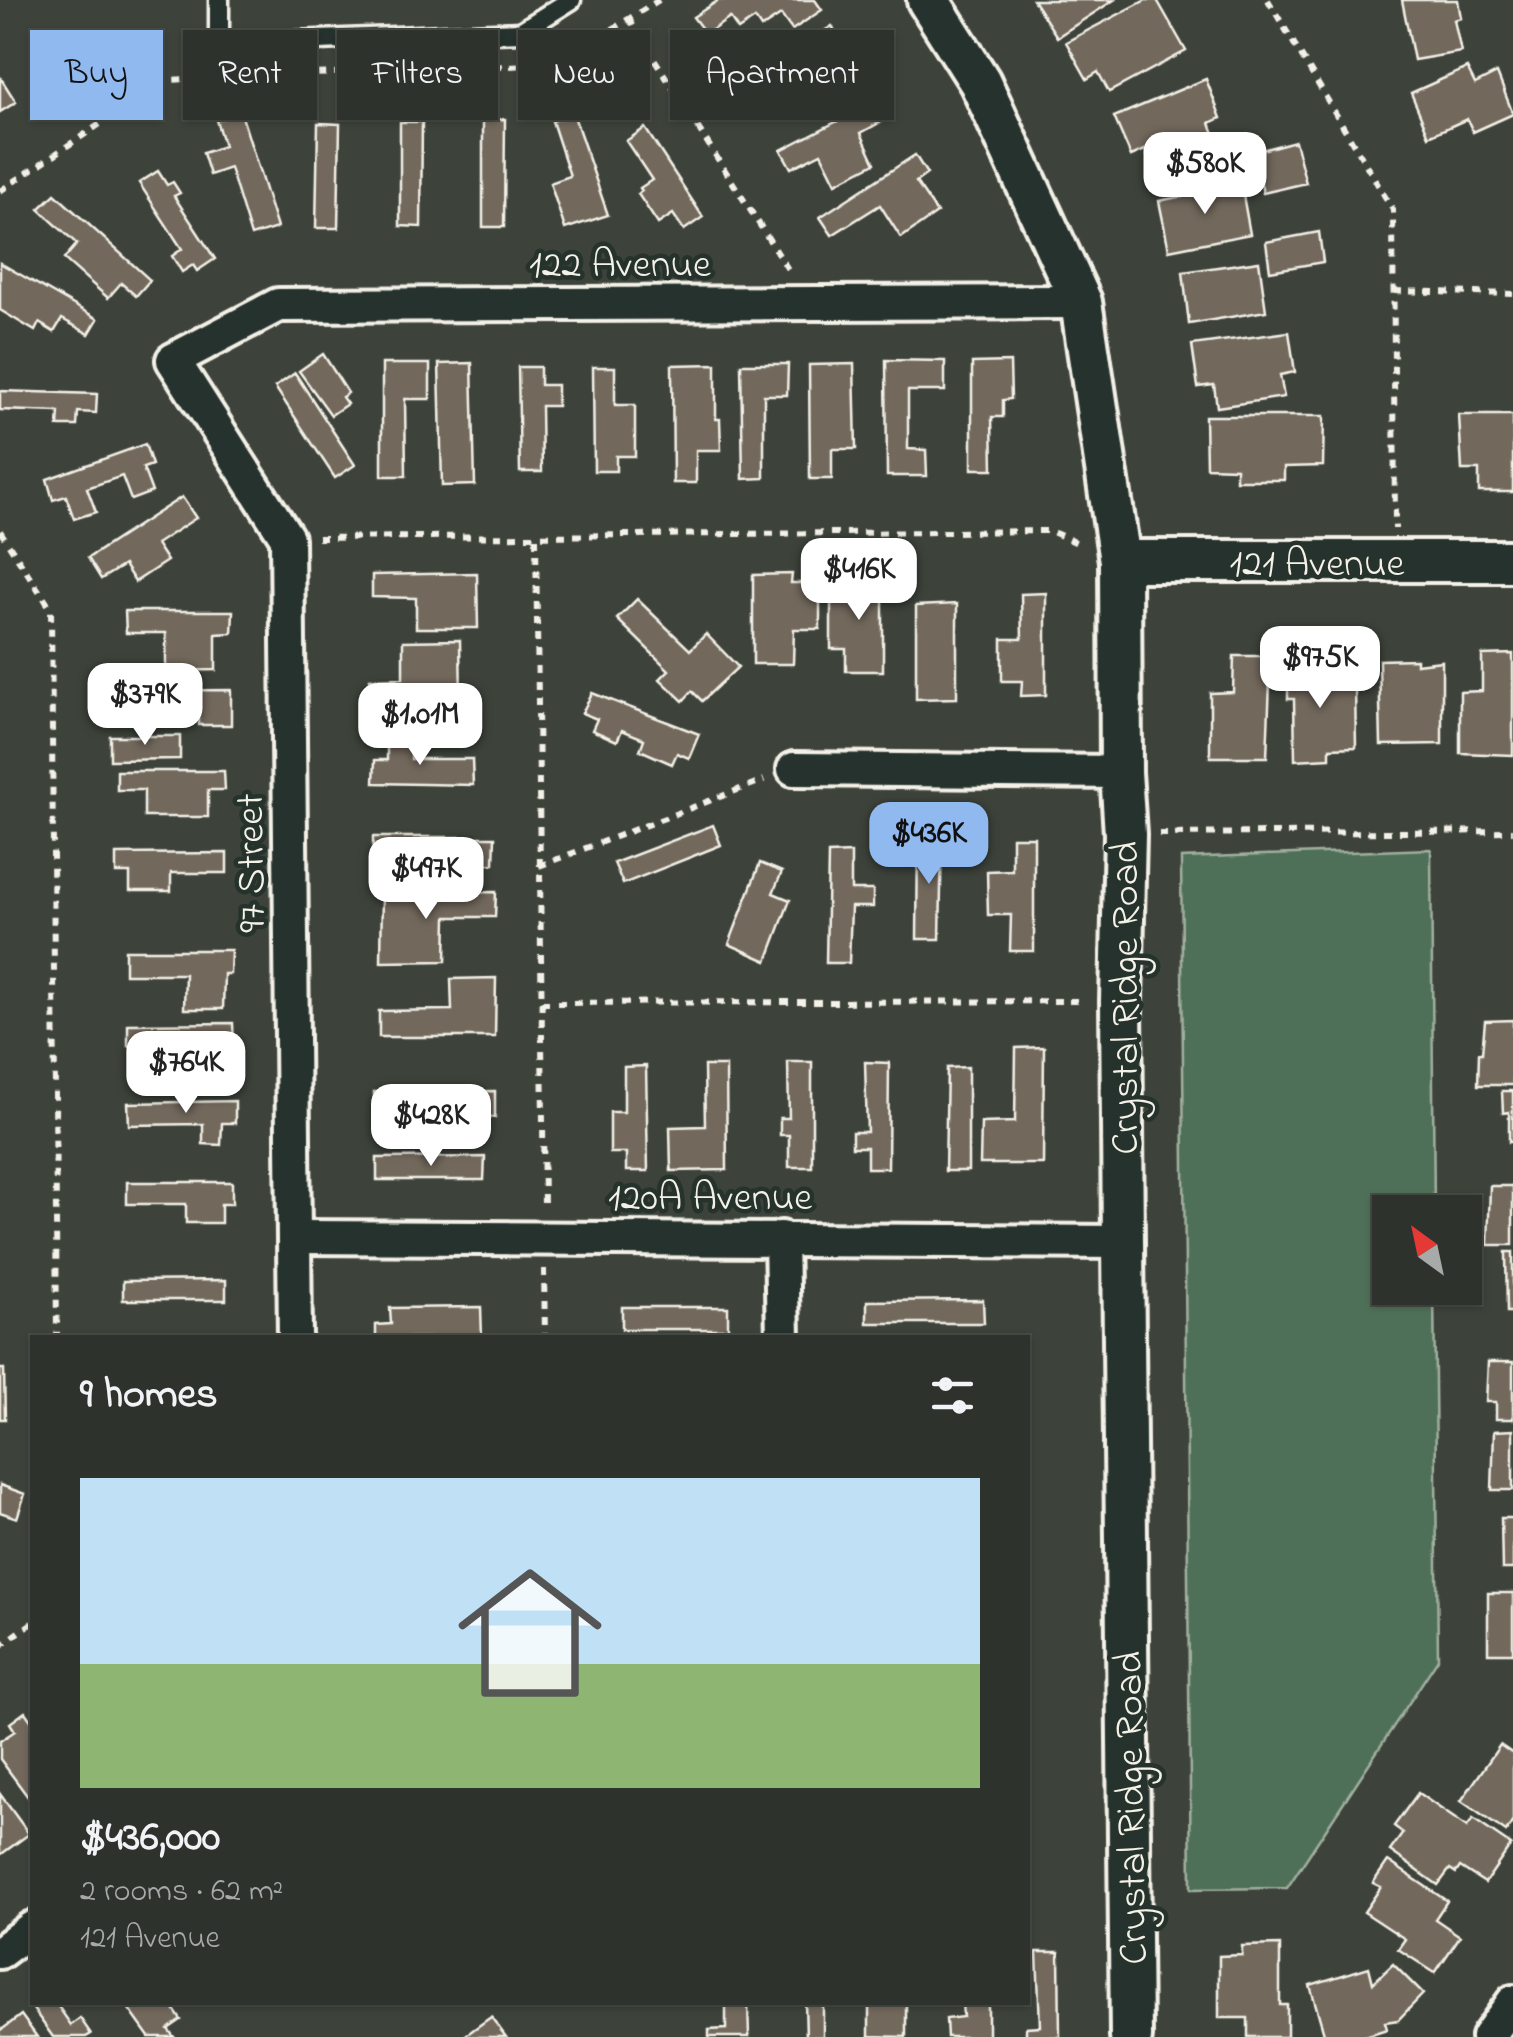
<!DOCTYPE html>
<html lang="en">
<head>
<meta charset="utf-8">
<style>
  :root { --surface:#2e322c; --page:#3a3e38; --text:#f1f3f6; --muted:#a7aaa9; --line:#494d48; --accent:#90b9f0 }
  body { margin:0; font-family:"Indie Flower",sans-serif; background:var(--page); color:var(--text); height:100vh; display:flex; flex-direction:column; font-size:38px; white-space:nowrap }
  * { box-sizing:border-box; margin:0 }
  p { font-size:32px; color:var(--muted) }
  .icon { flex:none; width:55px; height:55px; fill:none; stroke:currentColor; stroke-width:2; stroke-linecap:round; stroke-linejoin:round }
  .map { position:relative; flex:1; overflow:hidden }
  .details { position:absolute; left:30px; top:1335px; width:1000px; height:670px; display:flex; flex-direction:column; background:var(--surface); border-radius:0px; box-shadow:0 2px 8px #0004,0 0 0 2px var(--line) }
  .details>* { flex:none }
  .banner { position:absolute; left:30px; top:30px; width:1000px; height:90px; display:flex; gap:20px }
  .needle { width:65px; rotate:327deg }
  .fabs { position:absolute; left:1372px; top:1195px; display:grid; gap:20px }
  .fabs a { display:grid; place-items:center; width:110px; height:110px; border-radius:0px; background:var(--surface); box-shadow:0 2px 8px #0004,0 0 0 2px var(--line); font-size:50px }
  .price { position:absolute; translate:-50% -85px; padding:0 22px; border-radius:20px; background:#fff; color:#222; font-size:32px; line-height:65px; filter:drop-shadow(0 2px 5px #0008) }
  .price::after { content:''; position:absolute; left:50%; top:60px; width:30px; height:22px; margin-left:-15px; background:inherit; clip-path:polygon(0 0,100% 0,50% 100%) }
  .price.selected { background:var(--accent); color:#111 }
  ul { padding:0; list-style:none }
  li { display:grid; align-content:center; gap:20px; height:530px; padding:0 50px }
  li span { display:grid; place-items:center; height:310px; border-radius:0px; color:#555 }
  li>.icon { margin-inline-start:auto }
  span .icon { width:180px; height:180px; fill:#fffc; stroke-width:1 }
  li b { font-size:42px }
  h2 { display:flex; justify-content:space-between; align-items:center; height:120px; padding:0 50px; font-size:42px }
  .pill { padding:0 35px; border-radius:0px; background:var(--surface); box-shadow:0 2px 8px #0004,0 0 0 2px var(--line); font-size:35px; line-height:90px }
  .pill.selected { background:var(--accent); color:#111 }
  .map>svg:first-child { display:block }
  .green { fill:#4f7059; stroke:#a2b0a0; stroke-width:2.5 }
  .building { fill:#72675b; stroke:#f4f1e8; stroke-width:2.5 }
  .lines { fill:none; stroke-linecap:round; stroke-linejoin:round }
  .service-casing { stroke:#f4f1e8; stroke-width:25 }
  .minor-casing { stroke:#f4f1e8; stroke-width:40 }
  .tertiary-casing { stroke:#f4f1e8; stroke-width:48 }
  .path { stroke:#f4f1e8; stroke-width:6; stroke-dasharray:8 8; stroke-linecap:butt }
  .service { stroke:#26332d; stroke-width:18 }
  .minor { stroke:#26332d; stroke-width:32 }
  .tertiary { stroke:#26332d; stroke-width:40 }
  .labels { text-anchor:middle; stroke-width:9; stroke-linejoin:round; paint-order:stroke }
  .street-label { font-size:40px; fill:#f4f1e8; stroke:#26332d }
</style>
</head>
<body>
<div class="map">
<svg width="1513" height="2037" viewBox="0 0 1513 2037">
  <rect width="100%" height="100%" fill="#3d433b"/>
  <filter id="ink" filterUnits="userSpaceOnUse"><feTurbulence type="fractalNoise" baseFrequency=".01" numOctaves="2"/><feDisplacementMap in="SourceGraphic" scale="20" xChannelSelector="R" yChannelSelector="G"/><feConvolveMatrix kernelMatrix="1 2 1 2 8 2 1 2 1" color-interpolation-filters="sRGB"/></filter>
  <g filter="url(#ink)">
    <path class="green" d="M1431 849 1434 1212H1390V1288H1434L1438 1659 1287 1888 1191 1889 1181 858Z"/>
    <g class="building">
      <path d="M719 0H815L822 10 792 30 781 15 761 28 755 19 738 30 730 18 706 34 693 17Z"/>
      <path d="M1033 0H1114L1057 37Z"/>
      <path d="M1146 0H1157L1186 51 1109 92 1098 72 1087 79 1066 42Z"/>
      <path d="M1402 0H1458L1461 18 1454 20 1461 52 1414 60Z"/>
      <path d="M832 26 842 42 808 64 819 80 790 99 779 82 753 99 743 83Z"/>
      <path d="M1467 68 1475 84 1497 73 1513 114 1473 132 1467 119 1429 136 1411 93Z"/>
      <path d="M0 77 16 102 0 112Z"/>
      <path d="M1206 79 1221 118 1210 123 1218 144 1154 171 1145 150 1131 156 1114 117Z"/>
      <path d="M879 100 888 118 861 133 875 163 836 183 821 153 791 168 781 150Z"/>
      <path d="M241 113 277 228 251 236 230 168 210 175 203 153 224 146 216 120Z"/>
      <path d="M573 113 608 215 565 229 550 183 570 176 552 121Z"/>
      <path d="M505 119 504 227H483V120Z"/>
      <path d="M400 122H422L421 227 400 226Z"/>
      <path d="M318 123 340 124 338 228H316Z"/>
      <path d="M645 128 703 217 684 230 673 214 658 224 638 194 642 191 640 188 652 180 626 141Z"/>
      <path d="M1295 141 1306 183 1263 193 1254 152Z"/>
      <path d="M915 155 927 174 916 182 937 213 901 238 880 205 832 235 820 217Z"/>
      <path d="M158 171 167 185 173 182 180 193 174 196 215 259 197 271 193 265 182 272 172 256 182 249 139 183Z"/>
      <path d="M1241 184 1250 234 1169 250 1159 201Z"/>
      <path d="M55 194 150 280 136 296 121 283 108 298 64 259 77 244 39 209Z"/>
      <path d="M1319 232 1323 262 1270 271 1266 242Z"/>
      <path d="M1259 261 1266 311 1189 324 1183 272Z"/>
      <path d="M0 263 98 319 89 334 62 319 54 332 39 323 35 331 0 310Z"/>
      <path d="M1289 332 1295 372 1280 375 1284 397 1217 407 1214 385 1198 387 1192 345Z"/>
      <path d="M323 354 348 393 342 397 347 404 331 415 299 371Z"/>
      <path d="M886 360 945 361V391H908V449L926 450 927 476H887Z"/>
      <path d="M1010 362 1011 399 1003 400V417H992L993 469H972V363Z"/>
      <path d="M472 363 475 485 442 486 439 364Z"/>
      <path d="M382 364H430V399H405L406 476H382Z"/>
      <path d="M716 364V419H720L721 450H696V483H673L672 365Z"/>
      <path d="M741 364H788L787 395H764V478L743 479Z"/>
      <path d="M854 364 856 449H832V479H810L809 365Z"/>
      <path d="M518 367H540V385H557V406H541L542 472H520Z"/>
      <path d="M593 367H615V405H635V456H616V471H594Z"/>
      <path d="M295 373 355 465 335 478 275 387Z"/>
      <path d="M0 391 97 394 96 413 78 412 77 426H58L59 412 0 410Z"/>
      <path d="M1459 415H1513V492H1479V470H1462Z"/>
      <path d="M1205 416H1324L1323 466 1284 467V480H1236V468L1206 467Z"/>
      <path d="M145 444 152 465 143 468 152 492 131 500 122 476 87 488 96 512 74 519 66 496 53 500 47 479Z"/>
      <path d="M182 497 196 518 156 544 167 561 135 582 124 565 101 579 88 558Z"/>
      <path d="M477 573 478 628H416V598L372 597V575Z"/>
      <path d="M792 574 791 583H820V629H794L793 664H753V575Z"/>
      <path d="M883 577V671H846V649H831V588L845 587 844 578Z"/>
      <path d="M1046 593V695L1021 696 1022 681H1002V639H1022L1021 594Z"/>
      <path d="M637 599 690 650 706 634 738 667 702 701 692 691 683 701 660 679 669 670 617 619Z"/>
      <path d="M957 604V698L916 699V606Z"/>
      <path d="M125 611H233L232 633 216 634V670L166 671V633H126Z"/>
      <path d="M460 640 461 703 370 704V679L403 678V641Z"/>
      <path d="M1513 654V755L1460 753V692L1482 691V655Z"/>
      <path d="M1234 656H1271L1267 757H1210V693L1233 692Z"/>
      <path d="M1327 659V687L1355 686 1356 747 1330 748V758L1295 760 1294 699H1288V660Z"/>
      <path d="M1416 659V664L1442 661V744L1381 745 1379 660Z"/>
      <path d="M231 690V725H199V714L119 713 120 691Z"/>
      <path d="M592 693 699 734 689 758 677 753 672 764 640 750 644 739 622 730 617 741 592 730 597 719 582 713Z"/>
      <path d="M110 736H180V759L110 760Z"/>
      <path d="M387 738H412L411 759H472L473 785 374 783 375 760H387Z"/>
      <path d="M117 771H224L225 790H208V817H144V790H117Z"/>
      <path d="M713 825 721 845 623 884 614 863Z"/>
      <path d="M918 835H942L940 939H917Z"/>
      <path d="M373 837H495L494 864 373 865Z"/>
      <path d="M1012 837H1034V951H1010L1011 915H988L987 871 1012 870Z"/>
      <path d="M227 853V873H171V891H130V873H116V854Z"/>
      <path d="M851 853V890H873V907H851L849 963H826L828 854Z"/>
      <path d="M760 863 782 872 773 893 790 900 767 961 729 944Z"/>
      <path d="M496 892 495 917H447L446 961 381 962 382 893Z"/>
      <path d="M125 950H231L230 974H224L223 1009H184L185 974H125Z"/>
      <path d="M496 978 495 1037H379V1011L452 1010 451 979Z"/>
      <path d="M1513 1020V1085H1478L1479 1053H1482L1485 1021Z"/>
      <path d="M233 1023 234 1045 128 1046V1024Z"/>
      <path d="M1044 1047 1043 1164H980L981 1123 1015 1122 1016 1048Z"/>
      <path d="M788 1062H812V1167H789V1135H780V1118H789Z"/>
      <path d="M865 1062 889 1063 888 1168H867V1147H852V1132H867Z"/>
      <path d="M646 1066 648 1171H626V1153H610V1112H624V1067Z"/>
      <path d="M704 1066H726L727 1170 671 1171 670 1127 705 1126Z"/>
      <path d="M968 1067V1171H945L947 1068Z"/>
      <path d="M495 1091V1117H374V1092Z"/>
      <path d="M1502 1091H1513V1142H1509V1112L1503 1113Z"/>
      <path d="M235 1101V1123H222L221 1145 203 1144V1124L129 1125 128 1103Z"/>
      <path d="M485 1157 484 1180H377V1158Z"/>
      <path d="M127 1182H232V1204H221V1223H186V1204H127Z"/>
      <path d="M1490 1186H1513V1245H1488Z"/>
      <path d="M1506 1252H1513V1312H1507Z"/>
      <path d="M226 1280V1300H123V1281Z"/>
      <path d="M983 1300 984 1323H867V1301Z"/>
      <path d="M481 1307 482 1338H376V1325L391 1324 390 1308Z"/>
      <rect x="622" y="1307" width="106" height="22"/>
      <path d="M1488 1362H1513V1419H1496V1402H1486Z"/>
      <path d="M0 1369H4L5 1419H0Z"/>
      <path d="M1513 1430V1490H1492L1494 1431Z"/>
      <path d="M0 1485 25 1494 17 1518 0 1512Z"/>
      <path d="M1501 1518H1513V1569H1502Z"/>
      <rect x="1488" y="1593" width="25" height="60"/>
      <path d="M25 1712 32 1722 31 1801 0 1759V1741L15 1731 10 1723Z"/>
      <path d="M1500 1745 1513 1754V1821L1506 1832 1461 1801Z"/>
      <path d="M1418 1793 1467 1827 1473 1819 1511 1845 1485 1883 1460 1867 1456 1873 1450 1869 1438 1885 1390 1851 1403 1833 1394 1826Z"/>
      <path d="M0 1794 29 1834 0 1855Z"/>
      <path d="M1388 1861 1447 1901 1435 1919 1460 1936 1435 1973 1398 1949 1405 1939 1364 1912 1381 1887 1373 1883Z"/>
      <path d="M1280 1945V2005H1287V2037H1248V2018H1219V1956L1242 1955V1946Z"/>
      <path d="M1037 1952H1059L1060 2037H1026V2027L1040 2026Z"/>
      <path d="M1393 1964 1423 1994 1398 2020 1385 2022 1387 2029 1362 2037H1325L1310 1985 1369 1967 1373 1983Z"/>
      <path d="M42 2002H55L71 2025 80 2018 91 2034 86 2037H53L33 2009Z"/>
      <path d="M124 2002H169L181 2020 168 2029 174 2037H149Z"/>
      <path d="M726 2002H748L749 2037H709V2030L726 2029Z"/>
      <path d="M805 2002H823V2037H806Z"/>
      <path d="M884 2002H906V2037L869 2036V2005Z"/>
      <path d="M962 2002H988V2037H947L946 2019 963 2017Z"/>
      <path d="M21 2015 37 2037H0V2031Z"/>
      <path d="M491 2017 506 2037H463Z"/>
    </g>
    <g class="lines">
      <defs>
        <path id="service" d="M219 0V44L520 32 571 0"/>
        <g id="minor">
          <path d="M794 769 1121 772"/>
          <path d="M296 1237 1123 1242"/>
          <path d="M781 1238 783 1338"/>
          <path d="M295 1338 287 538 173 360 278 305 1081 302"/>
          <path d="M0 1952 32 1928"/>
          <path d="M1488 2037 1513 2002"/>
        </g>
        <g id="tertiary">
          <path d="M928 0 980 82 1081 302 1120 561 1121 772 1125 834 1121 1001 1123 1242 1131 2037"/>
          <path d="M1120 561H1513"/>
        </g>
      </defs>
      <use href="#service" class="service-casing"/>
      <use href="#minor" class="minor-casing"/>
      <use href="#tertiary" class="tertiary-casing"/>
      <g class="path">
        <path d="M1268 0 1393 210 1395 529"/>
        <path d="M629 19 789 271"/>
        <path d="M0 191 166 80 556 64 659 0"/>
        <path d="M1394 291 1513 294"/>
        <path d="M0 531 51 609 57 1338"/>
        <path d="M318 538 1050 531 1082 545"/>
        <path d="M536 538 544 1206"/>
        <path d="M1159 834 1513 831"/>
        <path d="M539 866 764 780"/>
        <path d="M541 1003 1085 1001"/>
        <path d="M544 1269 545 1338"/>
        <path d="M0 1646 32 1623"/>
      </g>
      <use href="#service" class="service"/>
      <use href="#minor" class="minor"/>
      <use href="#tertiary" class="tertiary"/>
    </g>
  </g>
  <g class="labels">
    <g class="street-label">
      <text x="620" y="276">122 Avenue</text>
      <text x="1317" y="575">121 Avenue</text>
      <text transform="translate(249 863) rotate(-91)" y="14">97 Street</text>
      <text transform="translate(1123 998) rotate(-90)" y="14">Crystal Ridge Road</text>
      <text x="710" y="1209">120A Avenue</text>
      <text transform="translate(1129 1808) rotate(-91)" y="14">Crystal Ridge Road</text>
    </g>
  </g>
</svg>
<div class="fabs">
<a><svg class="needle" viewBox="-14 -14 28 28"><path d="M0-13l5 13h-10z" fill="#e53935"/><path d="M0 13l5-13h-10z" fill="#a7aaa9"/></svg></a>
</div>
<b class="price" style="left:1205px;top:217px">$580K</b>
<b class="price" style="left:859px;top:623px">$416K</b>
<b class="price" style="left:1320px;top:711px">$975K</b>
<b class="price" style="left:145px;top:748px">$379K</b>
<b class="price" style="left:420px;top:768px">$1.01M</b>
<b class="price selected" style="left:929px;top:887px">$436K</b>
<b class="price" style="left:426px;top:922px">$497K</b>
<b class="price" style="left:186px;top:1116px">$764K</b>
<b class="price" style="left:431px;top:1169px">$428K</b>
<div class="banner">
<a class="pill selected">Buy</a>
<a class="pill">Rent</a>
<a class="pill">Filters</a>
<a class="pill">New</a>
<a class="pill">Apartment</a>
</div>
<section class="details">
<h2>9 homes<svg class="icon" aria-label="filters" viewBox="0 0 24 24"><path d="M4 7h16M4 17h16"/><circle cx="9" cy="7" r="2"/><circle cx="15" cy="17" r="2"/></svg></h2>
<ul>
<li><span style="background:linear-gradient(#bfe0f5 60%,#8fb573 0)"><svg class="icon" aria-label="home" viewBox="0 0 24 24"><path d="M3 11l9-7 9 7M6 9v11h12V9"/></svg></span><div><b>$436,000</b><p>2 rooms · 62 m²</p><p>121 Avenue</p></div></li>
</ul>
</section>
</div>
</body>
</html>
